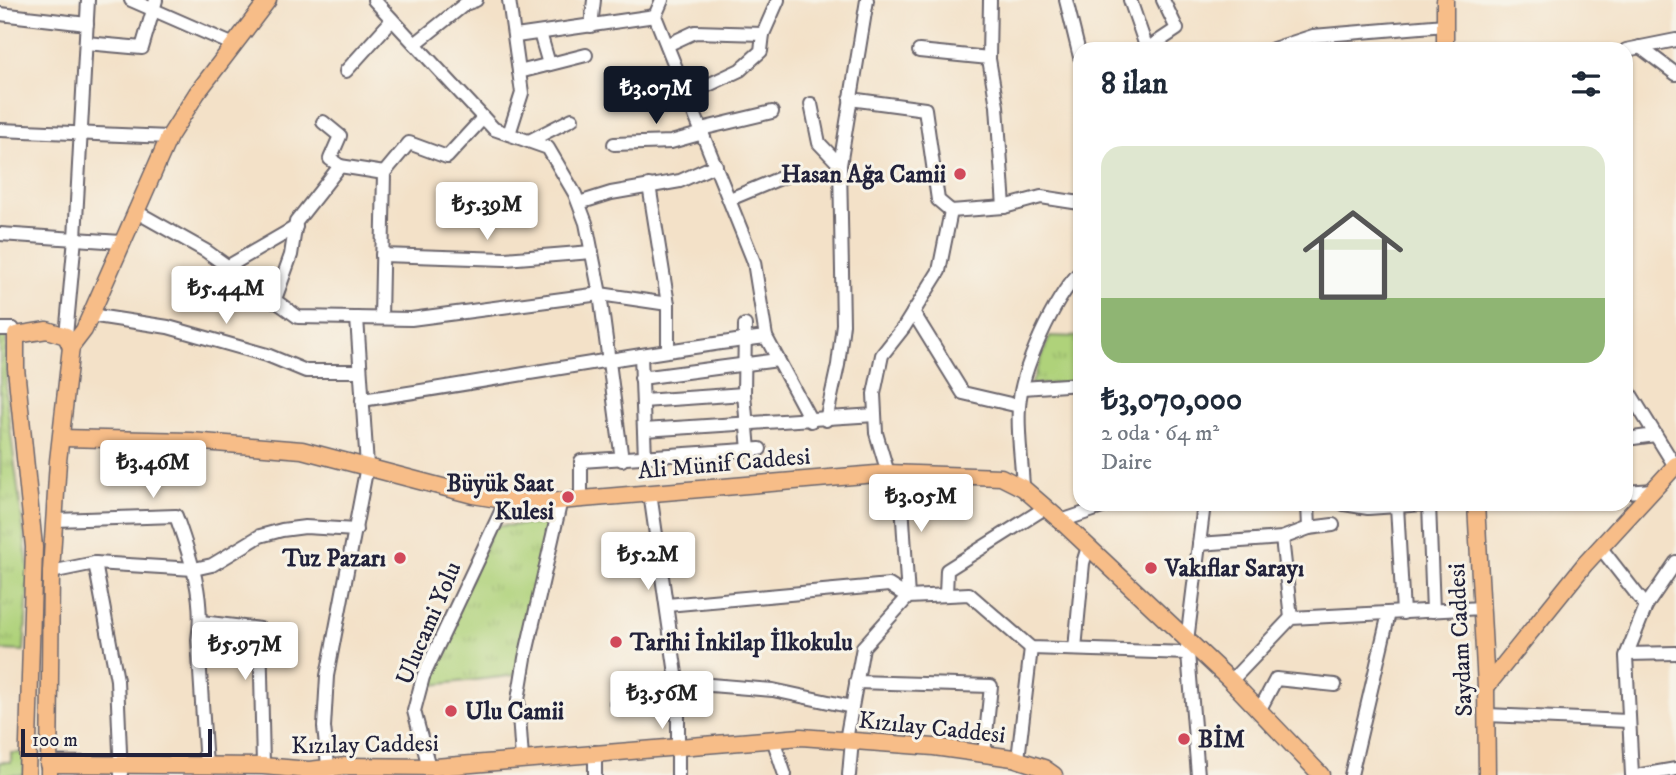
<!DOCTYPE html>
<html lang="tr">
<head>
<meta charset="utf-8">
<style>
  :root { --surface:#fff; --page:#f2f2f3; --text:#1f2937; --muted:#747a83; --line:#e0e1e3; --accent:#111827 }
  body { margin:0; font-family:"IM FELL DW Pica",serif; background:var(--page); color:var(--text); height:100vh; display:flex; flex-direction:column; font-size:26px; white-space:nowrap }
  * { box-sizing:border-box; margin:0 }
  p { font-size:23px; color:var(--muted) }
  .icon { flex:none; width:38px; height:38px; fill:none; stroke:currentColor; stroke-width:2; stroke-linecap:round; stroke-linejoin:round }
  .map { position:relative; flex:1; overflow:hidden }
  .panel { position:absolute; left:1073px; top:42px; width:560px; height:469px; display:flex; flex-direction:column; background:var(--surface); border-radius:21px; box-shadow:0 2px 5px #0004 }
  .panel>* { flex:none }
  .scale { position:absolute; left:21px; bottom:18px; width:191px; box-sizing:border-box; padding-left:7px; border:4px solid #22223b; border-top:0; font-size:19px; line-height:24px; white-space:nowrap; color:#22223b; -webkit-text-stroke:5px #f7f3e8; paint-order:stroke }
  .price { position:absolute; translate:-50% -60px; padding:0 16px; border-radius:7px; background:#fff; color:#222; font-size:23px; line-height:46px; filter:drop-shadow(0 2px 4px #0008) }
  .price::after { content:''; position:absolute; left:50%; top:42px; width:21px; height:16px; margin-left:-10px; background:inherit; clip-path:polygon(0 0,100% 0,50% 100%) }
  .price.active { background:var(--accent); color:#fff }
  ul { padding:0; list-style:none }
  li { display:grid; align-content:center; gap:14px; height:371px; padding:0 28px }
  li+li { border-top:2px solid var(--line) }
  li span { display:grid; place-items:center; height:217px; border-radius:21px; color:#555 }
  li>.icon { margin-inline-start:auto }
  span .icon { width:126px; height:126px; fill:#fffc; stroke-width:1 }
  li b { font-size:30px }
  h2 { display:flex; justify-content:space-between; align-items:center; height:84px; padding:0 28px; font-size:30px }
  .map>svg:first-child { display:block }
  .park { fill:url(#park-tufts); stroke:#687a5a; stroke-width:2 }
  .lines { fill:none; stroke-linecap:round; stroke-linejoin:round }
  .minor-casing { stroke:#6b656c; stroke-width:16 }
  .major-casing { stroke:#6b656c; stroke-width:19 }
  .minor { stroke:#fff; stroke-width:12 }
  .major { stroke:#f7bd88; stroke-width:16 }
  .poi-dot { fill:#d1495b; stroke:#f7f3e8; stroke-width:2.5 }
  .labels { text-anchor:middle; stroke-width:6; stroke-linejoin:round; paint-order:stroke }
  .poi-label { font-size:24px; font-weight:bold; fill:#22223b; stroke:#f7f3e8; text-anchor:start }
  .street-label { font-size:24px; fill:#22223b; stroke:#f7f3e8 }
</style>
</head>
<body>
<div class="map">
<svg width="1676" height="775" viewBox="0 0 1676 775">
  <defs>
    <pattern id="park-tufts" width="24" height="20" patternUnits="userSpaceOnUse" patternTransform="scale(1.75)"><rect width="24" height="20" fill="#afd27a"/><path d="M3 7l-1-3M5 7V3M7 7l1-3M15 17l-1-3M17 17v-4M19 17l1-3" fill="none" stroke="#96b46a"/></pattern>
  </defs>
  <rect width="100%" height="100%" fill="#f7f3e8"/>
  <filter id="ink" filterUnits="userSpaceOnUse"><feTurbulence type="fractalNoise" baseFrequency=".0143" numOctaves="2"/><feDisplacementMap in="SourceGraphic" scale="14" xChannelSelector="R" yChannelSelector="G"/><feConvolveMatrix kernelMatrix="1 2 1 2 8 2 1 2 1" color-interpolation-filters="sRGB"/></filter>
  <filter id="wash" filterUnits="userSpaceOnUse"><feTurbulence type="fractalNoise" baseFrequency=".00686" numOctaves="4" result="noise"/><feDisplacementMap in="SourceGraphic" scale="28" xChannelSelector="R" yChannelSelector="G"/><feGaussianBlur stdDeviation="1.57" result="paint"/><feColorMatrix in="noise" values="0 0 0 0 0 0 0 0 0 0 0 0 0 0 0 0 0 1.4 0 .05"/><feComposite in="paint" operator="in"/></filter>
  <g filter="url(#wash)">
    <rect width="100%" height="100%" fill="#f3e1c8"/>
    <g class="park">
      <path d="M0 334H6V396L29 573 24 651 0 650Z"/>
      <path d="M1050 336 1080 337V382L1031 385Z"/>
      <path d="M550 524 517 675 423 686 494 526Z"/>
      <path d="M11 753H24V775H0V762H11Z"/>
    </g>
  </g>
  <g filter="url(#ink)">
    <g class="lines">
      <defs>
        <g id="minor">
          <path d="M131 0 234 45"/>
          <path d="M374 0 494 129 548 148 575 194 586 223 600 294 622 460"/>
          <path d="M662 0 655 16 754 262 766 337 811 421"/>
          <path d="M990 0 989 59 997 106 1004 207"/>
          <path d="M1066 0 1080 57"/>
          <path d="M1130 0 1147 49"/>
          <path d="M0 14 87 24"/>
          <path d="M591 26 594 0"/>
          <path d="M540 33 549 64"/>
          <path d="M516 36 655 16"/>
          <path d="M86 43 142 48 156 0"/>
          <path d="M415 44 465 4 476 0"/>
          <path d="M667 45 695 32 763 34"/>
          <path d="M1640 47 1676 74"/>
          <path d="M1147 49 1177 29 1163 0"/>
          <path d="M1273 49 1313 36 1445 25"/>
          <path d="M1626 50 1676 40"/>
          <path d="M919 51 989 58"/>
          <path d="M346 71 392 20"/>
          <path d="M519 72 586 55"/>
          <path d="M687 95 740 70 761 51 763 34 778 0"/>
          <path d="M850 99 925 109 938 200 951 211 1004 207 1041 197 1080 203"/>
          <path d="M811 104 819 143 840 165"/>
          <path d="M323 122 340 136 330 159 340 166"/>
          <path d="M701 129 772 112"/>
          <path d="M0 130 169 137"/>
          <path d="M509 134 522 93 509 0"/>
          <path d="M529 141 572 119"/>
          <path d="M614 144 671 142 703 133"/>
          <path d="M649 185 668 304V349"/>
          <path d="M730 199 790 174"/>
          <path d="M579 203 611 193 680 181 716 165"/>
          <path d="M135 211 206 251 298 317 411 319 600 294 668 304"/>
          <path d="M0 234 121 242"/>
          <path d="M382 255 505 259 592 252"/>
          <path d="M227 267 296 227"/>
          <path d="M274 302 291 255 296 222 340 166 384 173"/>
          <path d="M913 312 963 393 1019 406"/>
          <path d="M90 315 168 327 267 355 306 371H358"/>
          <path d="M381 318 384 173 409 143 447 157 483 118"/>
          <path d="M745 325 744 394 749 450"/>
          <path d="M0 329H13L16 335"/>
          <path d="M66 336 75 238 88 0"/>
          <path d="M641 355 645 458"/>
          <path d="M641 378 778 360"/>
          <path d="M1626 387 1675 466"/>
          <path d="M1023 388 1080 384"/>
          <path d="M362 400C497 380 631 354 766 337"/>
          <path d="M643 401 744 394"/>
          <path d="M826 420 838 365 843 324 840 165 867 0"/>
          <path d="M644 430 875 415"/>
          <path d="M1626 439 1655 435"/>
          <path d="M888 473 876 433 874 394 882 355 904 327 939 271 951 211"/>
          <path d="M900 473 908 597"/>
          <path d="M1023 488C1022 461 1017 433 1019 407 1021 369 1054 299 1080 272"/>
          <path d="M1626 492 1653 490"/>
          <path d="M650 493 678 688V775"/>
          <path d="M581 498V461L760 449"/>
          <path d="M1308 504 1309 528"/>
          <path d="M1344 504 1368 508 1425 504"/>
          <path d="M1429 504 1433 611"/>
          <path d="M1397 506 1403 613"/>
          <path d="M55 520 176 516C190 556 205 597 198 640L206 766"/>
          <path d="M1061 521 1111 504"/>
          <path d="M1282 538 1291 618"/>
          <path d="M1199 544 1282 538 1309 528 1333 525"/>
          <path d="M1600 547 1646 606"/>
          <path d="M95 563 117 680 121 775"/>
          <path d="M51 572 95 563 194 569 212 565 260 536 282 530 305 527 356 530"/>
          <path d="M946 595 947 570 1045 508"/>
          <path d="M667 605 889 585 908 597"/>
          <path d="M201 622 260 629 263 766"/>
          <path d="M1075 649 1083 563 1088 547"/>
          <path d="M1627 654 1676 653"/>
          <path d="M1231 681 1291 618 1482 608"/>
          <path d="M856 682 991 686 984 754"/>
          <path d="M616 703 698 684 773 690 852 707"/>
          <path d="M1259 711 1276 679 1335 685"/>
          <path d="M1487 715 1628 721"/>
          <path d="M773 739 785 775"/>
          <path d="M846 740 863 647 908 597 969 594 1031 648 1188 653"/>
          <path d="M595 752V775"/>
          <path d="M522 759 518 700 525 658 561 500"/>
          <path d="M1018 759 1031 648"/>
          <path d="M429 767 414 711 423 677 506 501"/>
          <path d="M329 775 324 727 327 676 367 466 357 318"/>
          <path d="M849 775 852 740"/>
          <path d="M1198 775 1187 641 1204 504"/>
          <path d="M1351 775 1389 613"/>
          <path d="M1632 775 1626 656 1646 606 1676 562"/>
          <path d="M1641 775 1676 769"/>
        </g>
        <g id="major">
          <path d="M1445 0V49"/>
          <path d="M62 438 191 441 302 450 473 495 515 502H547L888 473 1001 477 1023 488 1061 521 1231 681 1321 775"/>
          <path d="M1476 504 1486 687 1487 775"/>
          <path d="M1486 687 1585 564 1676 465"/>
          <path d="M48 764 263 766 309 770 346 766 435 767 801 737 934 747 1013 758 1044 768 1054 775"/>
          <path d="M27 775 34 547 16 368V335L47 330 66 336 71 347"/>
          <path d="M49 775 51 572 58 461 71 347 84 330 169 137 197 93 268 0"/>
        </g>
      </defs>
      <use href="#minor" class="minor-casing"/>
      <use href="#major" class="major-casing"/>
      <use href="#minor" class="minor"/>
      <use href="#major" class="major"/>
    </g>
  </g>
  <g class="poi-dot">
    <circle cx="960" cy="174" r="7"/>
    <circle cx="568" cy="497" r="7"/>
    <circle cx="400" cy="558" r="7"/>
    <circle cx="1151" cy="568" r="7"/>
    <circle cx="616" cy="642" r="7"/>
    <circle cx="451" cy="711" r="7"/>
    <circle cx="1184" cy="739" r="7"/>
  </g>
  <g class="labels">
    <g class="poi-label">
      <text x="946" y="182" text-anchor="end">Hasan Ağa Camii</text>
      <text x="554" y="491" text-anchor="end">Büyük Saat<tspan x="554" dy="28">Kulesi</tspan></text>
      <text x="386" y="566" text-anchor="end">Tuz Pazarı</text>
      <text x="1165" y="576">Vakıflar Sarayı</text>
      <text x="630" y="650">Tarihi İnkilap İlkokulu</text>
      <text x="465" y="719">Ulu Camii</text>
      <text x="1198" y="747">BİM</text>
    </g>
    <g class="street-label">
      <text transform="translate(724 463) rotate(-5)" y="8">Ali Münif Caddesi</text>
      <text transform="translate(428 623) rotate(-67)" y="8">Ulucami Yolu</text>
      <text transform="translate(1460 640) rotate(-93)" y="8">Saydam Caddesi</text>
      <text transform="translate(932 727) rotate(6)" y="8">Kızılay Caddesi</text>
      <text transform="translate(365 744) rotate(-1)" y="8">Kızılay Caddesi</text>
    </g>
  </g>
</svg>
<div class="scale">100 m</div>
<b class="price active" style="left:656px;top:126px">₺3.07M</b>
<b class="price" style="left:487px;top:242px">₺5.39M</b>
<b class="price" style="left:226px;top:326px">₺5.44M</b>
<b class="price" style="left:153px;top:500px">₺3.46M</b>
<b class="price" style="left:921px;top:534px">₺3.05M</b>
<b class="price" style="left:648px;top:592px">₺5.2M</b>
<b class="price" style="left:245px;top:682px">₺5.97M</b>
<b class="price" style="left:662px;top:731px">₺3.56M</b>
<section class="panel">
<h2>8 ilan<svg class="icon" aria-label="filters" viewBox="0 0 24 24"><path d="M4 7h16M4 17h16"/><circle cx="9" cy="7" r="2"/><circle cx="15" cy="17" r="2"/></svg></h2>
<ul>
<li><span style="background:linear-gradient(#dfe7d0 70%,#8fb573 0)"><svg class="icon" aria-label="home" viewBox="0 0 24 24"><path d="M3 11l9-7 9 7M6 9v11h12V9"/></svg></span><div><b>₺3,070,000</b><p>2 oda · 64 m²</p><p>Daire</p></div></li>
</ul>
</section>
</div>
</body>
</html>
